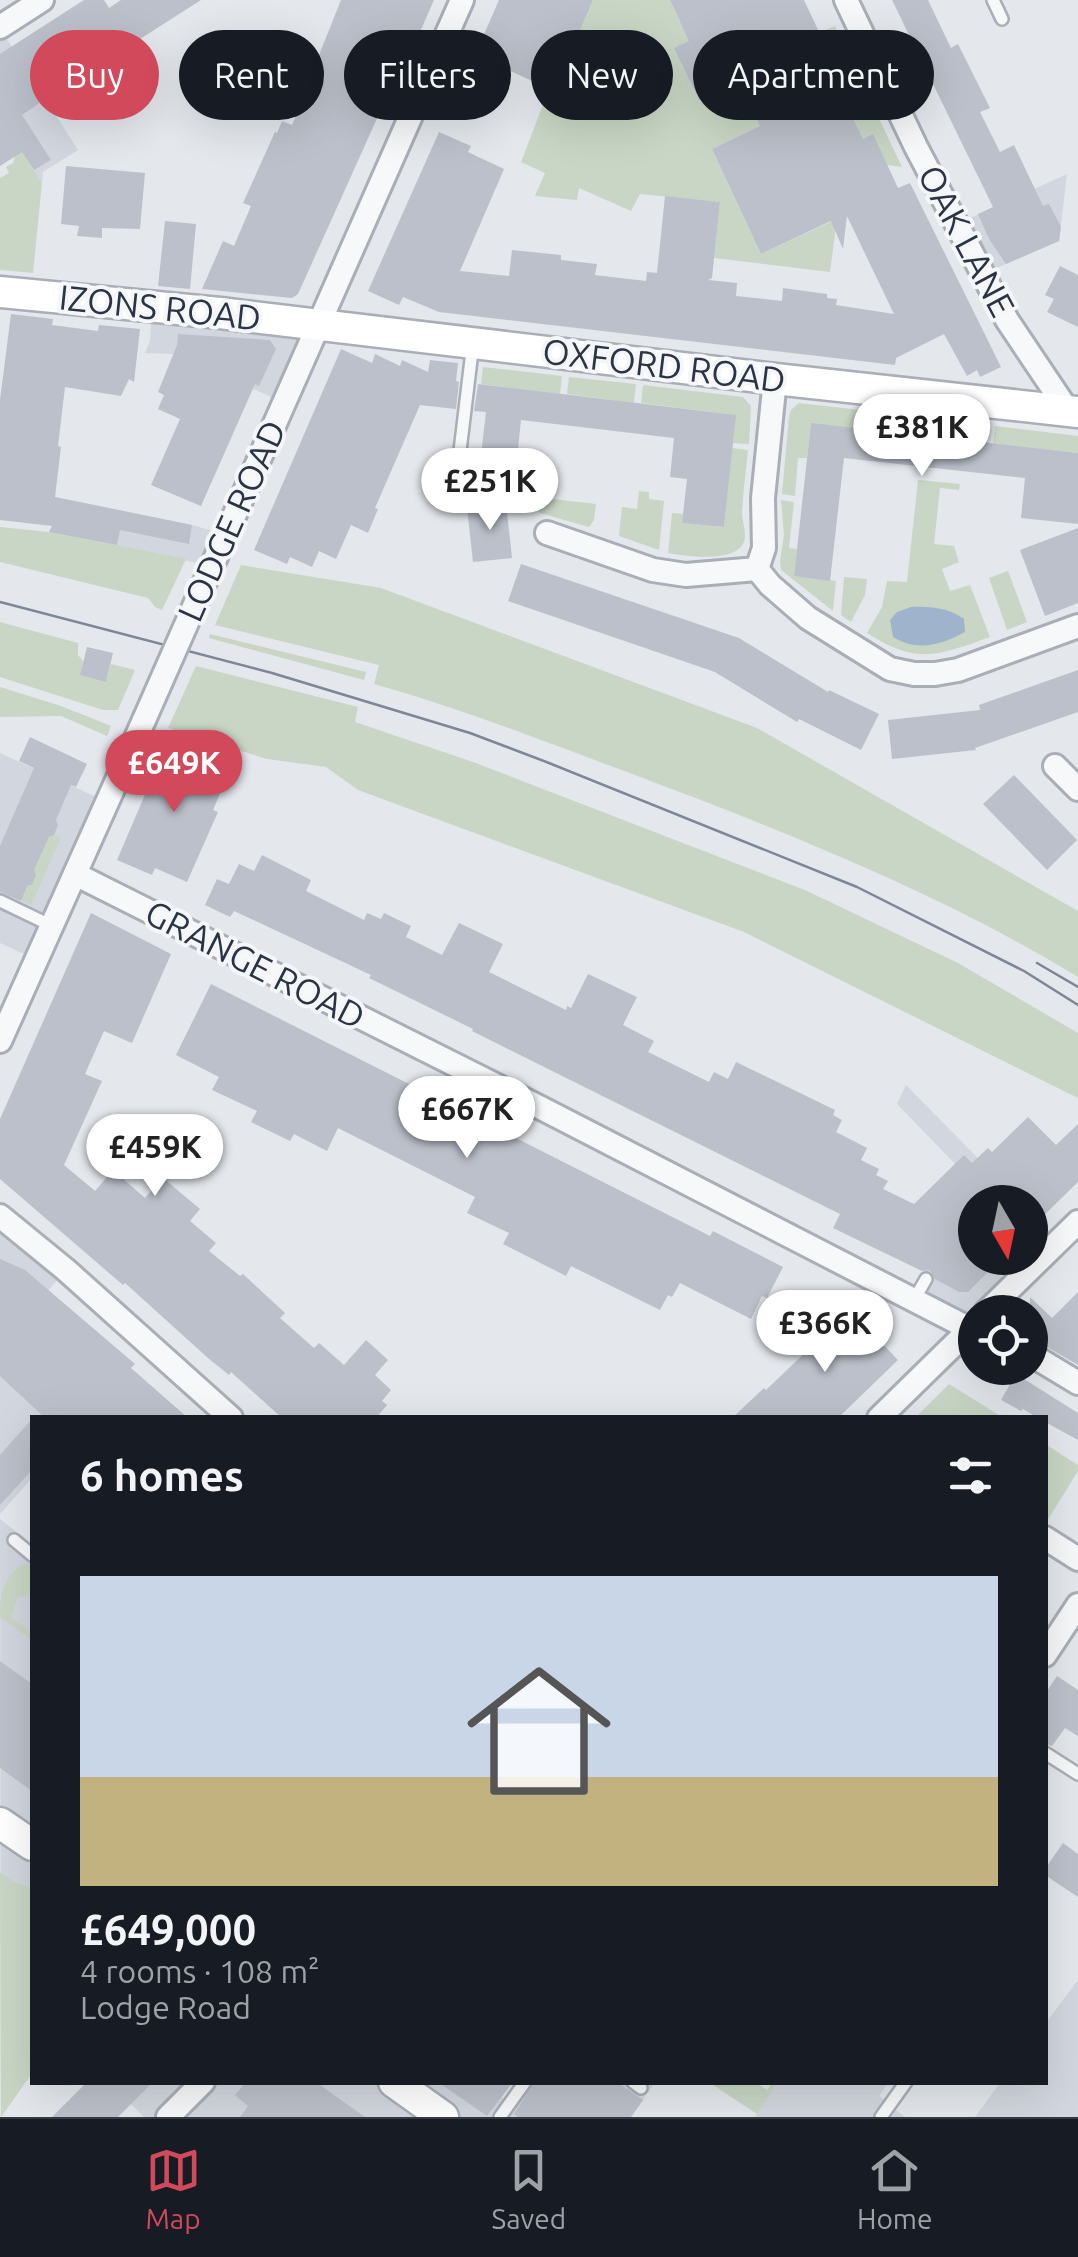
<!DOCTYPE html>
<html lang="en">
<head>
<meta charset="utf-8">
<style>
  :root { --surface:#171b24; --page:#242831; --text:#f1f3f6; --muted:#9ea1a6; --line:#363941; --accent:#d1495b }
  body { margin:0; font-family:Ubuntu,sans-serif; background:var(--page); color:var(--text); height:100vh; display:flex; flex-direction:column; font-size:38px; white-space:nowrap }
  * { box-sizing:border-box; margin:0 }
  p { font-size:32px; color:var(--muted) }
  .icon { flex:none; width:55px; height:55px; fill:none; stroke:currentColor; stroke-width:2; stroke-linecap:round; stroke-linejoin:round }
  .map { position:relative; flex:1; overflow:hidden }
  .sheet { position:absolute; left:30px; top:1415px; width:1018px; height:670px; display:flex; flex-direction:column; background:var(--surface); border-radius:0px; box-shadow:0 10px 40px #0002 }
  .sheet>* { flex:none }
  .top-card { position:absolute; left:30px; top:30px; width:1020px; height:90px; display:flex; gap:20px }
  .needle { width:65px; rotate:171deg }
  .buttons { position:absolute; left:958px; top:1185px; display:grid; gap:20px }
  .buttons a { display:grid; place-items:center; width:90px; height:90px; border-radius:50%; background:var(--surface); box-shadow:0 10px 40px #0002; font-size:50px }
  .price { position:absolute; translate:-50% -85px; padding:0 22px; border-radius:35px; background:#fff; color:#222; font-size:32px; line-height:65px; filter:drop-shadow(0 2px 5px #0008) }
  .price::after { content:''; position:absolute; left:50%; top:60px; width:30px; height:22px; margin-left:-15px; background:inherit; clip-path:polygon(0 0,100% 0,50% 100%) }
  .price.on { background:var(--accent); color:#fff }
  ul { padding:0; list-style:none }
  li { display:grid; align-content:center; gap:20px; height:530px; padding:0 50px }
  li+li { border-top:2px solid var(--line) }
  li span { display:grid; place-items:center; height:310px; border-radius:0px; color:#555 }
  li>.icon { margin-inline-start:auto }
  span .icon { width:180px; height:180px; fill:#fffc; stroke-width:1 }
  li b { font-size:42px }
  h2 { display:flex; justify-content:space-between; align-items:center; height:120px; padding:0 50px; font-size:42px }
  .tag { padding:0 35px; border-radius:45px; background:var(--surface); box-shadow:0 10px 40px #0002; font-size:35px; line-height:90px }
  .tag.on { background:var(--accent); color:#fff }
  .dock { display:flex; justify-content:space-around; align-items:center; height:140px; border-top:2px solid var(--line); background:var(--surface); font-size:28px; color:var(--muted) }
  .dock a { display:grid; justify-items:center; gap:5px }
  .dock .on { color:var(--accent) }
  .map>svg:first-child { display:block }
  .built { fill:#d2d6de }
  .green { fill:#c9d6c5 }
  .water { fill:#9fb4cc }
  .building { fill:#bbc0ca }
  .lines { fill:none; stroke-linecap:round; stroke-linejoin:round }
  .lane-casing { stroke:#a9aeb7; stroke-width:16 }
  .street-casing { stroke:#a9aeb7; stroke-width:28 }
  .secondary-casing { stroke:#a9aeb7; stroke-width:35 }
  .lane { stroke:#f7f8fa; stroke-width:11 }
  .street { stroke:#f7f8fa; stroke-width:22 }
  .secondary { stroke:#fff; stroke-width:30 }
  .tram { stroke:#7d8696; stroke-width:2.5 }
  .street-bridge-casing { stroke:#a9aeb7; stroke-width:28; stroke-linecap:butt }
  .street-bridge { stroke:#f7f8fa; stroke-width:22 }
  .labels { text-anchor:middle; stroke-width:8; stroke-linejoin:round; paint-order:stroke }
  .street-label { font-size:35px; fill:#2b3445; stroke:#f4f6f9 }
</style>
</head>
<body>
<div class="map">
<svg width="1078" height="2117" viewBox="0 0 1078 2117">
  <rect width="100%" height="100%" fill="#e4e7ec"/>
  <g class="built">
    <path d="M0 28 78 150 43 172 42 183 0 118Z"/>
    <path d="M1067 174 1059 241 983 274 957 224Z"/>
    <path d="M152 306 320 325 285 403 174 354 145 353 150 341Z"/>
    <path d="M65 499 192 525 226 535 212 566 49 532Z"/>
    <path d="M0 753 107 802 37 960 0 943Z"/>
    <path d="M906 1085 1021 1202H992L897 1104Z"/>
    <path d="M0 1216 66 1270 33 1308 87 1417 32 1418V1478L0 1514Z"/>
    <path d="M943 1248 975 1258H983L1012 1287 986 1312H975V1324L909 1297 921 1276Z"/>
    <path d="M0 1519 32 1544V2073L1 2117Z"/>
    <path d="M1078 1980V2117H975L1000 2083 1045 2082V2024Z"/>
    <path d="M480 2082 510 2103 525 2083 649 2082 653 2085 631 2117H144L110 2083Z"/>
    <path d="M777 2082 888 2083 879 2096 905 2117H755Z"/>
  </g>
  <g class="green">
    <path d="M593 0H670L680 22 762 14 675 49 699 100 739 81 771 48 772 111 757 118 760 126 712 149 761 254 837 219 830 272 714 258 720 202 640 194 631 211 579 188 577 200 535 196 545 173 521 162 546 97 581 111 586 102 551 50 572 47Z"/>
    <path d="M835 26 902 167 887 165 873 135 863 139 823 56 829 52 820 32Z"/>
    <path d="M467 52 479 57 455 112 443 107Z"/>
    <path d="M18 146 42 183 33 273 0 270V178L9 173 6 167 13 163Z"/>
    <path d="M483 367 562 376 560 394 481 384Z"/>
    <path d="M569 377 636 384 634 403 567 394Z"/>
    <path d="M643 385 743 397 751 406 749 444 733 443 735 415 641 403Z"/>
    <path d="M799 403 914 416 912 434 811 424 807 458H798L795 496 782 494 789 416 791 410Z"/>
    <path d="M920 417 988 425 986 443 919 435Z"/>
    <path d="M995 426 1078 436V453L993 444Z"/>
    <path d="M732 448 748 450C746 471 743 492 742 513 742 523 748 534 743 544 732 563 686 556 668 553L672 513 683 514 682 523 724 527Z"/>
    <path d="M918 480 960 484 959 490 940 488 934 544 954 546 959 562 942 569 950 591 970 585 990 637C937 656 917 665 867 633L882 607 887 581 907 582Z"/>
    <path d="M639 491 649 492V499L664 501 659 550 619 536 622 507 637 509Z"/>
    <path d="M526 496 596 504 594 520 589 527 540 513Z"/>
    <path d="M781 500 794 502 789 548 797 549 794 576 836 581 833 611 781 570 780 561 784 535Z"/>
    <path d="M0 527 49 532 186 559 162 610 155 607 148 598 0 562Z"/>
    <path d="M241 565 381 588 757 728 1078 911V977C937 891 781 830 627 772 543 741 460 708 374 684L379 665 215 625Z"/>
    <path d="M1008 571 1027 622 1007 630 989 578Z"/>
    <path d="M844 577 867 579 865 595 851 622 841 615Z"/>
    <path d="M0 622 78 643V655L83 661 81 675 106 681 111 664 135 670 118 710H103L0 677Z"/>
    <path d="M210 634 366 672 364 680 209 638Z"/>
    <path d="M196 666 358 707 355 722 473 762 805 890 958 963 1078 1033V1098L744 932 358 790 326 767 267 759 168 728Z"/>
    <path d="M0 687 61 706 111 726 107 736 61 716 0 717Z"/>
    <path d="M54 835 61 838 31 905 17 898 27 886 32 885 36 875 34 870 49 837Z"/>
    <path d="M949 1384 1002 1417H916Z"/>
    <path d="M1045 1444 1078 1465V1471L1047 1521Z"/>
    <path d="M24 1564H32V1594L17 1598 11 1618 32 1633V1640L0 1617C0 1594 3 1576 24 1564Z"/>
    <path d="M0 1872 14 1882 32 1888V2073L1 2117Z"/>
    <path d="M710 2083H756L767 2090 772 2083H777L757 2114Z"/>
  </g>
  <path class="water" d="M911 607C930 606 949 608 964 619L965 632C941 645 917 652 893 637L890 620 897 612Z"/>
  <g class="building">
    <path d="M84 0H104L109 8 121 0H201L126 48 130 55 92 79 90 76 62 93 60 89 22 115 51 160 34 170 22 152 0 166V54Z"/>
    <path d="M341 0H434L392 96 388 94 298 294 292 298 202 289 223 241 234 246 251 206 243 203 275 132 277 133 282 121 292 125 310 83 300 79 312 52 319 55Z"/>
    <path d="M499 0H593L568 57 596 69 580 106 535 87 537 83 475 55Z"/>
    <path d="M670 0H804L829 53 823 56 863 139 873 134 898 188 910 183 1001 367 980 377 977 370 967 376 944 334 896 358 895 365 439 312 403 297 399 305 368 291 439 132 471 146 468 152 504 169 460 271 509 276 512 250 561 255V260L597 264 595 275 646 281 647 272 657 273 665 196 720 202 712 278 708 280 737 283 736 296 782 301 783 288 827 294V298L837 299 836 305 894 314 847 216 843 249 831 221 761 254 712 149 760 126 756 118 772 111 753 75 699 100 674 48 689 41Z"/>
    <path d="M892 0H928L951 48 958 44 990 108 980 112 1000 152 1014 145 1043 206 1049 204 1061 227 1059 241 1006 264 989 239 978 214 993 207Z"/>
    <path d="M66 166 145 173 140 229 102 228V238L77 236 79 226 61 224Z"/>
    <path d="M165 221 196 224 190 289 158 286Z"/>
    <path d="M1060 266 1078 275V327L1047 312 1054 299 1045 295Z"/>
    <path d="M11 314 53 319 52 325 98 331 99 325 140 329 134 382 129 379 121 396 65 387 58 446 61 447 55 497 192 525 189 544 120 530 117 545 49 532 52 526 0 520V400Z"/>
    <path d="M178 334 270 340 276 349 259 386 255 384 201 506 151 485 180 419 158 409 164 395 158 392 177 345Z"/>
    <path d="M341 349 372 363 375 354 400 366 402 360 428 372 430 360 458 363 456 381 459 382 456 409 420 405 375 508 378 509 368 533 351 525 336 559 319 551 312 567 290 557 287 564 254 550Z"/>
    <path d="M478 384 736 415 724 527 682 523 687 479 670 477 674 438 521 420 517 459 481 455 486 412 474 411Z"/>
    <path d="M811 423 1078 453V524L1021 518 1025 478 844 458 830 581 794 576Z"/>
    <path d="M506 503 512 558 473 562 467 508Z"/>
    <path d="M1078 528V603L1045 616 1020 550Z"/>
    <path d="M521 564 739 638 828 692 829 690 879 714 861 750 799 719 797 722 715 672 508 601Z"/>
    <path d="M87 647 113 653 106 682 80 675Z"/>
    <path d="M1078 670V712L975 748 976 750 892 759 888 720 980 710 979 705Z"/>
    <path d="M30 737 87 764 76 787 71 785 56 820 58 825 54 835 49 837 34 870 36 875 32 885 27 886 21 901 0 892V846L34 768 19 761Z"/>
    <path d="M168 741 203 756 200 763 228 775 213 810 218 812 187 882 155 868 152 875 117 860Z"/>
    <path d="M1014 775 1077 840 1047 870 983 804Z"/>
    <path d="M262 855 311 880 306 891 364 920 367 913 381 919 384 913 411 926 406 937 442 955 459 923 503 944 489 972 566 1010 567 1006 571 1008 588 974 637 997 623 1025 654 1041 648 1052 709 1082 714 1072 728 1079 736 1062 835 1110 833 1115 842 1120 836 1132 867 1148 861 1160 879 1169 876 1175 888 1181 883 1189 914 1204 964 1155 972 1163 988 1148 992 1152 1028 1117 1056 1145 1078 1124V1182L1030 1229V1202H975V1258H983L993 1267 968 1292H959L935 1279 930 1270 922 1271 833 1228 840 1214 472 1031 473 1029 369 978 371 975 234 911 230 917 205 905 217 879 229 884 239 864 254 871Z"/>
    <path d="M91 913 171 954 132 1043 104 1031 85 1074 102 1081 64 1165 95 1191 113 1170 145 1198 163 1178 200 1209 190 1221 216 1243 209 1251 240 1276 243 1274 285 1313 280 1318 314 1348 319 1343 344 1365 366 1340 388 1360 375 1375 391 1390 382 1401 387 1405 376 1418H282L231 1372 229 1375 208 1358 125 1283 123 1285 0 1179V1119Z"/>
    <path d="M211 984 710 1236 713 1231 783 1267 767 1298 762 1296 751 1319 680 1283 672 1297 668 1295 660 1310 571 1266 566 1276 503 1244 509 1233 467 1213 475 1197 338 1128 327 1151 294 1134 290 1141 251 1122 257 1111 212 1090 219 1077 176 1055Z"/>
    <path d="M0 1259 25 1270 135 1364 131 1368 188 1418H45L0 1376Z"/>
    <path d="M1078 1292V1365L1030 1337V1297L1052 1318Z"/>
    <path d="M841 1311 860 1331 865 1326 898 1360 838 1418H732L764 1388 766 1390 810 1348 807 1344Z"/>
    <path d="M1016 1374 1078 1413V1440L1045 1422V1418H1038L1023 1409 1021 1411 1001 1400Z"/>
    <path d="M32 1419V1470L0 1505V1455Z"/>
    <path d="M0 1661 32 1684V1791L0 1768Z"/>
    <path d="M1057 1676 1078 1690V1736L1065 1728 1052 1746 1045 1744V1694Z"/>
    <path d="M1063 1843 1078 1854V1897L1045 1875V1869Z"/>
    <path d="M87 2082H153L118 2117H52Z"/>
    <path d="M246 2082H316L365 2117H240L248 2106 235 2095Z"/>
    <path d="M438 2082H513L487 2116Z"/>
    <path d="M534 2082H617L643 2100 631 2117H518L514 2114Z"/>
  </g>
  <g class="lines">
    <defs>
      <g id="lane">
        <path d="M993 0 1002 19"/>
        <path d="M467 488 456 484 473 343"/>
        <path d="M0 901 52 926"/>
        <path d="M914 1300 926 1279"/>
        <path d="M14 1540 32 1555"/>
        <path d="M1045 1753 1078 1774"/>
        <path d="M633 2082 641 2088"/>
        <path d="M500 2117 525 2082"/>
        <path d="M881 2117 906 2082"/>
      </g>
      <g id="street">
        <path d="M846 0 916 147 1007 320 1068 411"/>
        <path d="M0 27 42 0"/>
        <path d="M547 533 653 570 686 575 757 569 764 548 763 498 775 379"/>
        <path d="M212 566 462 0"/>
        <path d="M757 569 770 585 808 618 890 669 914 674H935L958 670 1078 626"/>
        <path d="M1055 766 1078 789"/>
        <path d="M75 874 543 1109 970 1329"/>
        <path d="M0 1041 144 720"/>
        <path d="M0 1216 66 1270 231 1418"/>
        <path d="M986 1312 1078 1222"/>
        <path d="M1030 1354 1078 1383"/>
        <path d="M879 1418 975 1324"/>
        <path d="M1045 1538 1078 1559"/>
        <path d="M1045 1655 1078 1605"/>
        <path d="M168 2117 203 2082"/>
      </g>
      <g id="secondary">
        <path d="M0 292 220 313 775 379 1078 412"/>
        <path d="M0 1823 32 1845"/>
        <path d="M394 2082 443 2117"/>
      </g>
    </defs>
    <use href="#lane" class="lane-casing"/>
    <use href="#street" class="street-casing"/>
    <use href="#secondary" class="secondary-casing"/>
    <use href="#lane" class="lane"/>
    <use href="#street" class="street"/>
    <use href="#secondary" class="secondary"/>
    <g class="tram">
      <path d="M0 602 272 673 470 733 549 763 857 887 1024 971 1078 1005"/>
      <path d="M1037 963 1078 987"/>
    </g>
    <defs>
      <path id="street-bridge" d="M144 720 212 566"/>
    </defs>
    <use href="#street-bridge" class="street-bridge-casing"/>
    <use href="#street-bridge" class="street-bridge"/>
  </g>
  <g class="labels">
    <g class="street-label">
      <text transform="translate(966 241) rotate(62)" y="12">OAK LANE</text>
      <text transform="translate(160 308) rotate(6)" y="12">IZONS ROAD</text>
      <text transform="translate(664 366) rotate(7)" y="12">OXFORD ROAD</text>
      <text transform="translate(232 521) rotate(-66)" y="12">LODGE ROAD</text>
      <text transform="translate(255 965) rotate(27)" y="12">GRANGE ROAD</text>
    </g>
  </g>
</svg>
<div class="buttons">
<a><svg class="needle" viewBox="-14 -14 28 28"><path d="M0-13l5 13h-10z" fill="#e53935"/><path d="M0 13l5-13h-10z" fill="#9ea1a6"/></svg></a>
<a><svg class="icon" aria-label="locate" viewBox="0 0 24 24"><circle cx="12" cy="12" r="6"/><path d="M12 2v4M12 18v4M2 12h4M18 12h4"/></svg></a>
</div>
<b class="price" style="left:922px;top:479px">£381K</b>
<b class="price" style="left:490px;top:533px">£251K</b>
<b class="price on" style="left:174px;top:815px">£649K</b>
<b class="price" style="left:467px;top:1161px">£667K</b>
<b class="price" style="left:155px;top:1199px">£459K</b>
<b class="price" style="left:825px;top:1375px">£366K</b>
<div class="top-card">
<a class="tag on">Buy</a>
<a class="tag">Rent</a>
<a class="tag">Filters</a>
<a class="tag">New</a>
<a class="tag">Apartment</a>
</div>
<section class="sheet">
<h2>6 homes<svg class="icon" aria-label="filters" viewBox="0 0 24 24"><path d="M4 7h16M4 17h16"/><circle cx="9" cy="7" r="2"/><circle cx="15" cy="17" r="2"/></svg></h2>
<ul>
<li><span style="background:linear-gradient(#c9d6e8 65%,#c2b280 0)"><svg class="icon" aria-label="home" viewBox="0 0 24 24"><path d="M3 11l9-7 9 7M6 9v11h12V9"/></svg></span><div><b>£649,000</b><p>4 rooms · 108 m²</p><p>Lodge Road</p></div></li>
</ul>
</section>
</div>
<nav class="dock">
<a class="on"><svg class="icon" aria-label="map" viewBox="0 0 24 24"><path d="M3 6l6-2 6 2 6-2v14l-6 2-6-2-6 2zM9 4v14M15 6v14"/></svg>Map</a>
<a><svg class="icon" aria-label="saved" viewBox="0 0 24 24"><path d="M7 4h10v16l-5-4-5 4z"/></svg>Saved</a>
<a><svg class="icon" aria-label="home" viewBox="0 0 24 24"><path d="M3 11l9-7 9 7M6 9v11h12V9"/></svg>Home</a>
</nav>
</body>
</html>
